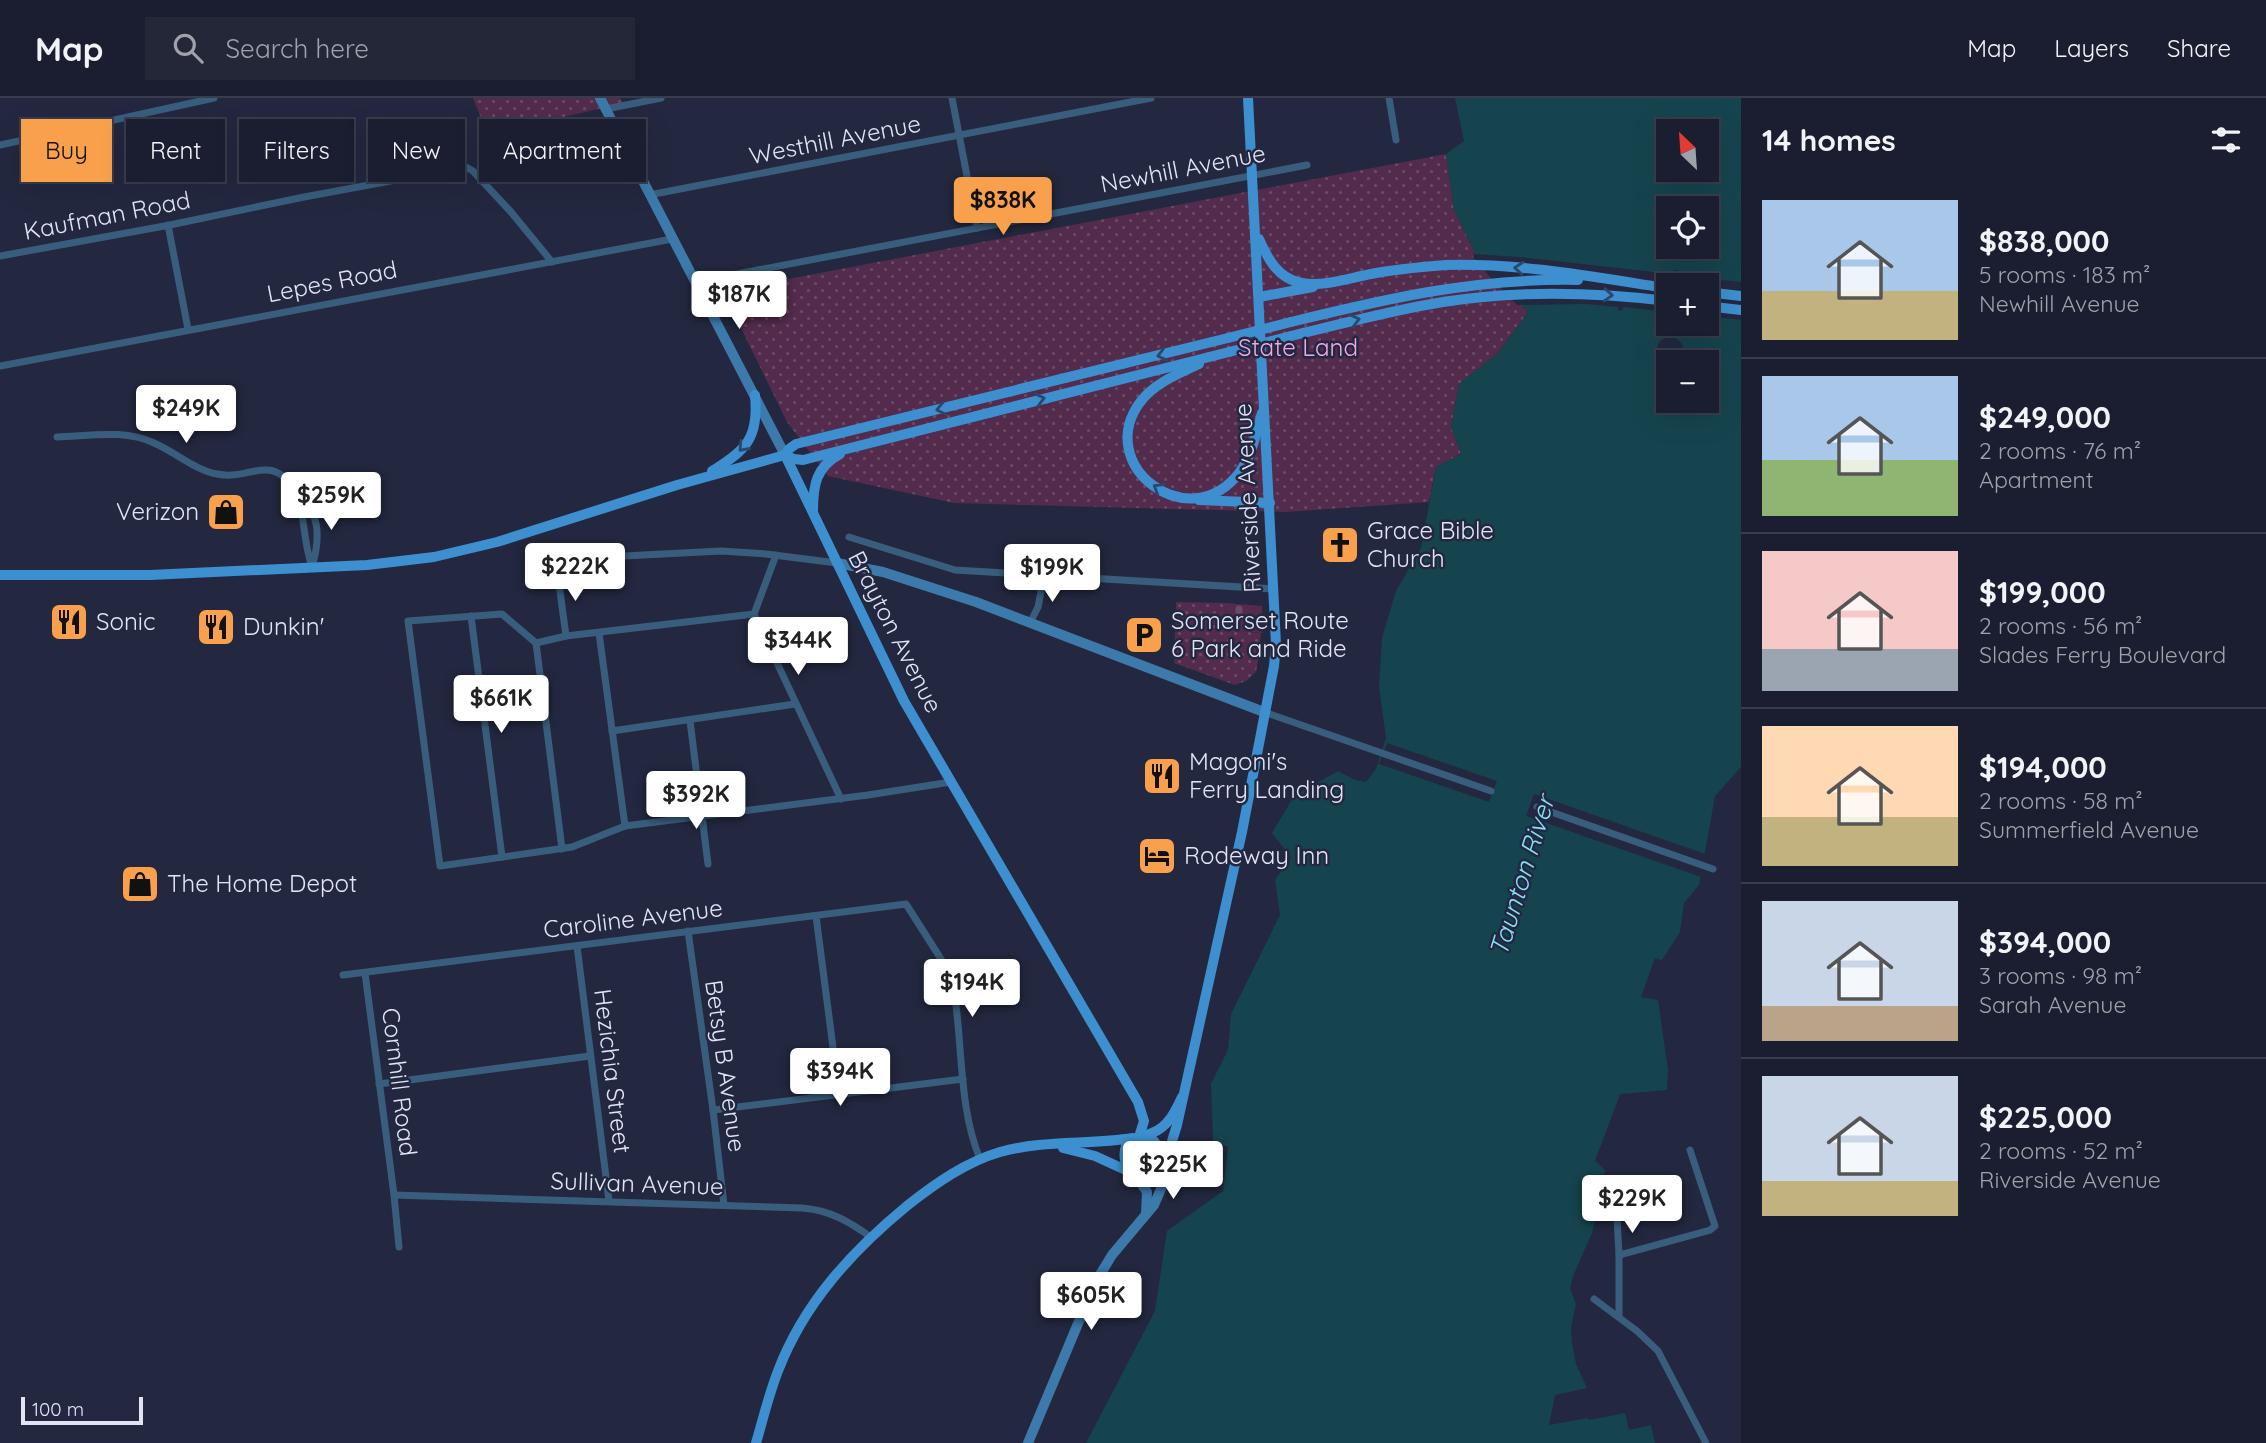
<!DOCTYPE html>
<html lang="en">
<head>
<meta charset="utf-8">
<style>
  :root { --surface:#1a1e30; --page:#232738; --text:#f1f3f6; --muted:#9fa2ab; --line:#383c4c; --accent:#f8a04b }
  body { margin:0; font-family:Quicksand,sans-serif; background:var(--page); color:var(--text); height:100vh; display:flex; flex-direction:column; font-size:26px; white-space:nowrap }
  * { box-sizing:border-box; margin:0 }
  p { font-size:23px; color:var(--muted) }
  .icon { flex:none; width:38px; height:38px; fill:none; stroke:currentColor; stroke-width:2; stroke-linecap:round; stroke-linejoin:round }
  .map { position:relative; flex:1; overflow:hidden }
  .panel { display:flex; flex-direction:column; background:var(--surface); width:525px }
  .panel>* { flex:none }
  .hud { position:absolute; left:21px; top:21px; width:665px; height:63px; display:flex; gap:14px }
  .needle { width:46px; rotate:335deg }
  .tools { position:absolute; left:1656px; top:21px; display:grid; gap:14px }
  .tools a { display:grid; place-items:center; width:63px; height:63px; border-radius:0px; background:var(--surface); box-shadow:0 7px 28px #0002,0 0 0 2px var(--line); font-size:35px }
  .scale { position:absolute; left:21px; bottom:18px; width:122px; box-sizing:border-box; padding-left:7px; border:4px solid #e0e4f5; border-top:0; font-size:19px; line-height:24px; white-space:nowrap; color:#e0e4f5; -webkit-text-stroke:5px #232840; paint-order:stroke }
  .price { position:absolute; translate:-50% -60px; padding:0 16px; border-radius:7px; background:#fff; color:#222; font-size:23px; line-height:46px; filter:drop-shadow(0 2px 4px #0008) }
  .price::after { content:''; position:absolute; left:50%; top:42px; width:21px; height:16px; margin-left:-10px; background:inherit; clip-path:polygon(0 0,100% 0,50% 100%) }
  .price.active { background:var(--accent); color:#111 }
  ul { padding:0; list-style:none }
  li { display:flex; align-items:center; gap:21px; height:175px; padding:0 21px }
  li+li { border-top:2px solid var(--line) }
  li span { display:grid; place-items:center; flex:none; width:196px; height:140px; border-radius:0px; color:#555 }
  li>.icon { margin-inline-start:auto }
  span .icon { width:84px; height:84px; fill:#fffc; stroke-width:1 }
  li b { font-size:30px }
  h2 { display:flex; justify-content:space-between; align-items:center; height:84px; padding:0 21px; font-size:30px }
  .chip { padding:0 24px; border-radius:0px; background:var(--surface); box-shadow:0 7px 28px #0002,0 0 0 2px var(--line); font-size:24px; line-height:63px }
  .chip.active { background:var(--accent); color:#111 }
  header { display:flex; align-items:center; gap:42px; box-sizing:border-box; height:98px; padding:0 35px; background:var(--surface); border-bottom:2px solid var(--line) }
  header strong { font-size:33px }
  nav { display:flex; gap:38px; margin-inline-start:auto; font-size:24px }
  .search { width:490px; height:63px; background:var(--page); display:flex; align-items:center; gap:18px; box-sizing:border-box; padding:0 24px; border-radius:0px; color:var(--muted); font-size:26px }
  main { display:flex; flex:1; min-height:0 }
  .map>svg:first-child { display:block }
  .green { fill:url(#green-dots) }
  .cemetery { fill:url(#cemetery-stones) }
  .water { fill:#16444e; fill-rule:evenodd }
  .pier { fill:#232840 }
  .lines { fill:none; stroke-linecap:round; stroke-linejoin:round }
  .street { stroke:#395e7d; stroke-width:7 }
  .secondary { stroke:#3c7aab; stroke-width:10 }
  .primary { stroke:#3d8fcf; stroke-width:10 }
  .primary-bridge { stroke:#3d8fcf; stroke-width:10 }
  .oneway { stroke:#2b476b }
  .labels { text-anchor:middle; stroke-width:5; stroke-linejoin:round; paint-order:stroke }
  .street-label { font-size:24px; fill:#e0e4f5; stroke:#232840 }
  .park-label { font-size:24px; fill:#f3a8e5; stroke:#232840 }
  .poi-label { font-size:24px; fill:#e0e4f5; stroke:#232840; text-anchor:start }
  .water-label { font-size:26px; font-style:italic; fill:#85e1f8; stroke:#232840 }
</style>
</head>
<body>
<header>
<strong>Map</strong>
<div class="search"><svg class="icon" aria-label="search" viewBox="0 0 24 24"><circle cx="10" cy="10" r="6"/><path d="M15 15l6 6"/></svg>Search here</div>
<nav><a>Map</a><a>Layers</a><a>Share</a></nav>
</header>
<main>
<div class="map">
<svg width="1741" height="1345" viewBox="0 0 1741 1345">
  <defs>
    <pattern id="green-dots" width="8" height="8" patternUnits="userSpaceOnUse" patternTransform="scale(1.75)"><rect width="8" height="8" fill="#532b4c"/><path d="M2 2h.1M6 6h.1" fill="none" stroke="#6b4a66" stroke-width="1.8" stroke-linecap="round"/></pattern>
    <pattern id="cemetery-stones" width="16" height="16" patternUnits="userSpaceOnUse" patternTransform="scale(1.75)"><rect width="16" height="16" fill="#532b4c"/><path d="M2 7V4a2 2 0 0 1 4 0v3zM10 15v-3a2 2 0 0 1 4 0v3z" fill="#6b4a66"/></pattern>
  </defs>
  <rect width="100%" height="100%" fill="#232840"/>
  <g class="green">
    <path d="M473 0H620L623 5 488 37Z"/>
    <path d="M1446 56 1454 112 1478 161 1528 214 1498 255 1459 286 1451 329 1461 356 1436 369 1429 404 1286 414 954 405 828 378 787 324 738 224 720 194Z"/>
    <path d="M1176 504 1226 505 1224 532 1261 535 1259 557 1256 574 1246 583 1235 587 1174 565Z"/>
  </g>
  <path class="cemetery" d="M1226 505 1262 508 1263 535 1224 532Z"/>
  <path class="water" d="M1455 0H1741V669L1715 698 1699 787 1684 805 1680 834 1662 862 1655 860 1641 899 1658 902 1668 972 1667 992 1620 996 1595 1063 1605 1072 1592 1135 1573 1178 1570 1191 1576 1206 1571 1229 1572 1245 1576 1266 1587 1290 1555 1297 1549 1327 1588 1320 1589 1322 1625 1315 1629 1332 1651 1327 1655 1345H1086L1155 1213 1167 1133 1223 1093 1228 1049 1213 1043 1211 986 1228 952 1231 916 1280 817 1275 782 1291 759 1272 735 1294 698 1338 673 1355 682 1366 684 1376 671 1386 640 1379 588 1382 540 1396 493 1421 450 1436 369 1461 356 1451 329 1459 286 1498 255 1528 214 1478 161 1454 112 1446 56 1464 43ZM1668 33H1706V72H1668ZM1668 110H1706V149H1668ZM1668 187H1706V226H1668ZM1668 264H1706V303H1668Z"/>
  <g class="pier">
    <path d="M1472 156 1520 159 1672 176 1674 172 1702 176 1701 180 1741 184V222L1706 218V187H1668V222L1658 220 1660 213 1623 209 1622 213 1618 212V209L1586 206 1517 207 1476 164Z"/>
    <circle cx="1670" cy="252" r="13"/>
    <path d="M1387 645 1497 683 1489 704 1379 666Z"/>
    <path d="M1534 696 1708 757 1704 780 1526 718Z"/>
  </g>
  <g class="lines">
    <g class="street">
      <path d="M952 0 977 130"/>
      <path d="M1389 0 1396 42"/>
      <path d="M606 11 661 0"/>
      <path d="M0 47 214 0"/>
      <path d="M649 97 1151 0"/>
      <path d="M168 127 188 231"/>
      <path d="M0 158 170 127 304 99 466 69 473 73 511 114 552 164"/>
      <path d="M695 184 1307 67"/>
      <path d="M0 268 672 141"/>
      <path d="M57 339C89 338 125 331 154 345 175 354 195 372 217 376 252 383 267 354 296 391"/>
      <path d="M296 391C320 415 321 438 312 469 303 444 305 417 296 391Z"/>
      <path d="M849 439 955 472 1274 491"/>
      <path d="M776 457 754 516 841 701"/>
      <path d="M754 516 566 538 536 545 502 516 408 523 440 768 572 749 625 728 868 697 951 684"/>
      <path d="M471 518 502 759"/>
      <path d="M1030 525 1038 509 1044 478"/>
      <path d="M599 535 625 728"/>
      <path d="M566 538 557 471 561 464 566 461 721 453 766 456 837 465"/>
      <path d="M536 545 562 751"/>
      <path d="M1264 614 1491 693"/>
      <path d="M690 623 708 766"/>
      <path d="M612 633 795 606"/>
      <path d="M1537 709 1713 771"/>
      <path d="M816 818 839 996"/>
      <path d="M688 833 713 1012 724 1107"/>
      <path d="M577 848 609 1103"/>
      <path d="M365 875 394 1097 399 1149"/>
      <path d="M343 877 906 806 948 872 953 886C963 942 958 1009 980 1061"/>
      <path d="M379 986 590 958"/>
      <path d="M713 1012 963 981"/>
      <path d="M394 1097 802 1110C830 1112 850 1124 872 1140"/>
      <path d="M1617 1119 1619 1157"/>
      <path d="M1594 1201 1637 1233 1658 1253 1706 1345"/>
      <path d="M1619 1219V1157L1710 1132 1715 1128 1690 1052"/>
    </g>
    <g class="secondary">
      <path d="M600 0 785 357"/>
      <path d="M837 465 883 474 976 504 1264 614"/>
      <path d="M1138 1081 1147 1094 1146 1116"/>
      <path d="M1028 1345 1095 1185 1112 1157 1154 1107 1161 1091 1164 1072"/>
    </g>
    <g class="primary">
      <path d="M1259 141C1268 161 1278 181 1302 185 1324 189 1349 180 1371 176 1396 171 1421 169 1446 167 1518 165 1589 178 1659 189"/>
      <path d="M1706 194 1741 198"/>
      <path d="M1259 199 1313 189"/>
      <path d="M1706 208 1741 212"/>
      <path d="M1291 224C1389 200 1476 180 1578 182"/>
      <path d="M1291 238C1342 226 1392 212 1443 204 1518 192 1593 194 1668 203"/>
      <path d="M1199 266C1178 276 1155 285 1141 303 1092 367 1189 440 1239 375 1252 358 1256 335 1262 315"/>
      <path d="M785 357 904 603 1138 1004 1144 1023 1139 1039"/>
      <path d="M785 357 789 351 796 346 1228 240"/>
      <path d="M785 357 794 361 803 362 1229 254"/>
      <path d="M712 373C747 352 759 339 755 297"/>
      <path d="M1199 402 1270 405"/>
      <path d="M813 413C813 387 816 369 840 356"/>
      <path d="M0 477H150L367 467 434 459 497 444 677 387 785 357"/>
      <path d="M1182 999C1175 1014 1168 1029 1152 1035 1142 1039 1133 1040 1126 1048 1118 1070 1143 1094 1162 1076L1177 1027 1242 734 1274 568 1276 546 1248 0"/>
      <path d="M1141 1039 1154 1043 1161 1054 1164 1065"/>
      <path d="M1063 1050 1095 1058 1130 1074"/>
      <path d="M756 1345C763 1321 769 1296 778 1273 804 1205 852 1153 908 1107 936 1085 966 1064 1000 1054 1043 1042 1089 1047 1133 1040"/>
    </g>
    <g class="primary-bridge">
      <path d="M1228 240 1291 224"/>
      <path d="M1229 254 1291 238"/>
    </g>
  </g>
  <defs><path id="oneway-chevron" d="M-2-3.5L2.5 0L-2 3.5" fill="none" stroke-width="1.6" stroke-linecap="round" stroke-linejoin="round" transform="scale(1.75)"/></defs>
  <g class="oneway">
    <use href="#oneway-chevron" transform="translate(1519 170) rotate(-175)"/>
    <use href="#oneway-chevron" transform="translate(1608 197) rotate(4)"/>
    <use href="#oneway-chevron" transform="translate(1355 222) rotate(-14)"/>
    <use href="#oneway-chevron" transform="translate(1162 257) rotate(166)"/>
    <use href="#oneway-chevron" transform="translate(1040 301) rotate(-14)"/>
    <use href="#oneway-chevron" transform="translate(941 311) rotate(167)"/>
    <use href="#oneway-chevron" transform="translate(743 349) rotate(132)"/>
    <use href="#oneway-chevron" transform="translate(1158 390) rotate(-148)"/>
  </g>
  <defs>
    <symbol id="shop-square" viewBox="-11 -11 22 22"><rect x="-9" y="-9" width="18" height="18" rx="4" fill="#f8a04b" stroke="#232840"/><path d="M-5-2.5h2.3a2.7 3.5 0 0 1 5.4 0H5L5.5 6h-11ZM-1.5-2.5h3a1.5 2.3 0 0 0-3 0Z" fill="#111"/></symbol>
    <symbol id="church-square" viewBox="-11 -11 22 22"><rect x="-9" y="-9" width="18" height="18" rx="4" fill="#f8a04b" stroke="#232840"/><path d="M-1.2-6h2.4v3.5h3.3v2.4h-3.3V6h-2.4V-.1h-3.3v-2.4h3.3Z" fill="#111"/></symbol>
    <symbol id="restaurant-square" viewBox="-11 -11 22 22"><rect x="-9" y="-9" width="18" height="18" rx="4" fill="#f8a04b" stroke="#232840"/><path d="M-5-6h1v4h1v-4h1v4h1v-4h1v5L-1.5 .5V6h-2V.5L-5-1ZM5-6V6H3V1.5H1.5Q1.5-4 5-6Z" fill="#111"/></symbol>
    <symbol id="parking-square" viewBox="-11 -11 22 22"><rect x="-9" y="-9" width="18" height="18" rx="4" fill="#f8a04b" stroke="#232840"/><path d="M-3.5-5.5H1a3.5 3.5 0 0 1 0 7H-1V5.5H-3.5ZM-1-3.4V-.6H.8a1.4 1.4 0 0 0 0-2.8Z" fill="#111"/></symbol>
    <symbol id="hotel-square" viewBox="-11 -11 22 22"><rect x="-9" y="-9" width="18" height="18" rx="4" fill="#f8a04b" stroke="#232840"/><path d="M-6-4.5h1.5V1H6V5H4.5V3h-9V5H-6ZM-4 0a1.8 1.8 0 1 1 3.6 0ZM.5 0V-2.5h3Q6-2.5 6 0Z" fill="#111"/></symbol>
  </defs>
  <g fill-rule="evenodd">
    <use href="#shop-square" x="204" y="392" width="44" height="44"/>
    <use href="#church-square" x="1318" y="425" width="44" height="44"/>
    <use href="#restaurant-square" x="47" y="502" width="44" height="44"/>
    <use href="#restaurant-square" x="194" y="507" width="44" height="44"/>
    <use href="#parking-square" x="1122" y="515" width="44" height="44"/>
    <use href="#restaurant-square" x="1140" y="656" width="44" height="44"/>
    <use href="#hotel-square" x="1135" y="736" width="44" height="44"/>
    <use href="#shop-square" x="118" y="764" width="44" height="44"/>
  </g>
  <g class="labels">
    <g class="street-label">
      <text transform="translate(835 42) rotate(-11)" y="8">Westhill Avenue</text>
      <text transform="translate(1183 71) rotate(-11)" y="8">Newhill Avenue</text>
      <text transform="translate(107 118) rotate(-11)" y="8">Kaufman Road</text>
      <text transform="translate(332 184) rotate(-11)" y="8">Lepes Road</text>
      <text transform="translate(1248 400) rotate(-93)" y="8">Riverside Avenue</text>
      <text transform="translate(895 534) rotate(63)" y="8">Brayton Avenue</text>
      <text transform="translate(633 821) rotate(-7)" y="8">Caroline Avenue</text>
      <text transform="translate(725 968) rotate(82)" y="8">Betsy B Avenue</text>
      <text transform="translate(612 973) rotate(83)" y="8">Hezichia Street</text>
      <text transform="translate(399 984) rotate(83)" y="8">Cornhill Road</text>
      <text transform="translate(637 1086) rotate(2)" y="8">Sullivan Avenue</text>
    </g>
    <g class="park-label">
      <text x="1298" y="258">State Land</text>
    </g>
    <g class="poi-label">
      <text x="199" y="422" text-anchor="end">Verizon</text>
      <text x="1367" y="441">Grace Bible<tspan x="1367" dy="28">Church</tspan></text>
      <text x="1171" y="531">Somerset Route<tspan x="1171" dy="28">6 Park and Ride</tspan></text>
      <text x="96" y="532">Sonic</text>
      <text x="243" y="537">Dunkin'</text>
      <text x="1189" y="672">Magoni's<tspan x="1189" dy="28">Ferry Landing</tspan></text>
      <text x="1184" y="766">Rodeway Inn</text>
      <text x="167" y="794">The Home Depot</text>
    </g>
    <g class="water-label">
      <text transform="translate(1522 778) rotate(-73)" y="9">Taunton River</text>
    </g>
  </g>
</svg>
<div class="tools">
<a><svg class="needle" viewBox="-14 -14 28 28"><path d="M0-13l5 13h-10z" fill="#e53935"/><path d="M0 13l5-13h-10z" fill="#9fa2ab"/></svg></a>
<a><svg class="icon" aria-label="locate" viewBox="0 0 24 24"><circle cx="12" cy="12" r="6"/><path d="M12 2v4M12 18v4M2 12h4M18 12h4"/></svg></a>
<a>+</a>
<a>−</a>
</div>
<div class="scale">100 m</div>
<b class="price active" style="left:1003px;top:139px">$838K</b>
<b class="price" style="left:739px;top:233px">$187K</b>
<b class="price" style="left:186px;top:347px">$249K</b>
<b class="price" style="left:331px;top:434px">$259K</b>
<b class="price" style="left:575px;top:505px">$222K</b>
<b class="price" style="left:1052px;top:506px">$199K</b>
<b class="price" style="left:798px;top:579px">$344K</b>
<b class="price" style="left:501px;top:637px">$661K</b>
<b class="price" style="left:696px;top:733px">$392K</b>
<b class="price" style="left:972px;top:921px">$194K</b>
<b class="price" style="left:840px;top:1010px">$394K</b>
<b class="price" style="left:1173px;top:1103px">$225K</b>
<b class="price" style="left:1632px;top:1137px">$229K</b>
<b class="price" style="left:1091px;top:1234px">$605K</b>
<div class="hud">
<a class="chip active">Buy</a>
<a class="chip">Rent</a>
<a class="chip">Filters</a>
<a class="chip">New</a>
<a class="chip">Apartment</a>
</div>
</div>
<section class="panel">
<h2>14 homes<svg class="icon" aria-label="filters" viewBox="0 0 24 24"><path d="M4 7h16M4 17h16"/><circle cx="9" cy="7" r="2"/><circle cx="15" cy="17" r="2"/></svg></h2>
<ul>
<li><span style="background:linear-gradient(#a9c7e8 65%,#c2b280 0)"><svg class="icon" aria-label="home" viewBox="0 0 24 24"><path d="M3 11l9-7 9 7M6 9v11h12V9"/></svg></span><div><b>$838,000</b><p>5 rooms · 183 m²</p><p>Newhill Avenue</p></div></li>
<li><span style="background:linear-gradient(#a9c7e8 60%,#8fb573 0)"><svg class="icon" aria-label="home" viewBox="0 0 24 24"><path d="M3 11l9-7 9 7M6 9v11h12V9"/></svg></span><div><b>$249,000</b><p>2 rooms · 76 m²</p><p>Apartment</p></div></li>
<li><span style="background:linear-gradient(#f6c9c9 70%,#9aa5b1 0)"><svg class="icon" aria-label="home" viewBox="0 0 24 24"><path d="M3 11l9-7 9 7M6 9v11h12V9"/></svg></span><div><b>$199,000</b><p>2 rooms · 56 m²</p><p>Slades Ferry Boulevard</p></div></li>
<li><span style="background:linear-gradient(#ffd9b3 65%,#c2b280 0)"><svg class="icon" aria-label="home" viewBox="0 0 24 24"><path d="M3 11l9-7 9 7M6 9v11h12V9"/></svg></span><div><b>$194,000</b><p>2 rooms · 58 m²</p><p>Summerfield Avenue</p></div></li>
<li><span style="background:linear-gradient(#c9d6e8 75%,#b9a48a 0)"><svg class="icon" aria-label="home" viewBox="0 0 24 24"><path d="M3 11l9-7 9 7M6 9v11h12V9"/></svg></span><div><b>$394,000</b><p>3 rooms · 98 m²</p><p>Sarah Avenue</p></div></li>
<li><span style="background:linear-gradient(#c9d6e8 75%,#c2b280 0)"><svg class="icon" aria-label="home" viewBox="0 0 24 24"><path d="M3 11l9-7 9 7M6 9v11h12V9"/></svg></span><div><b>$225,000</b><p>2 rooms · 52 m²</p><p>Riverside Avenue</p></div></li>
</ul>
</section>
</main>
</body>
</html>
